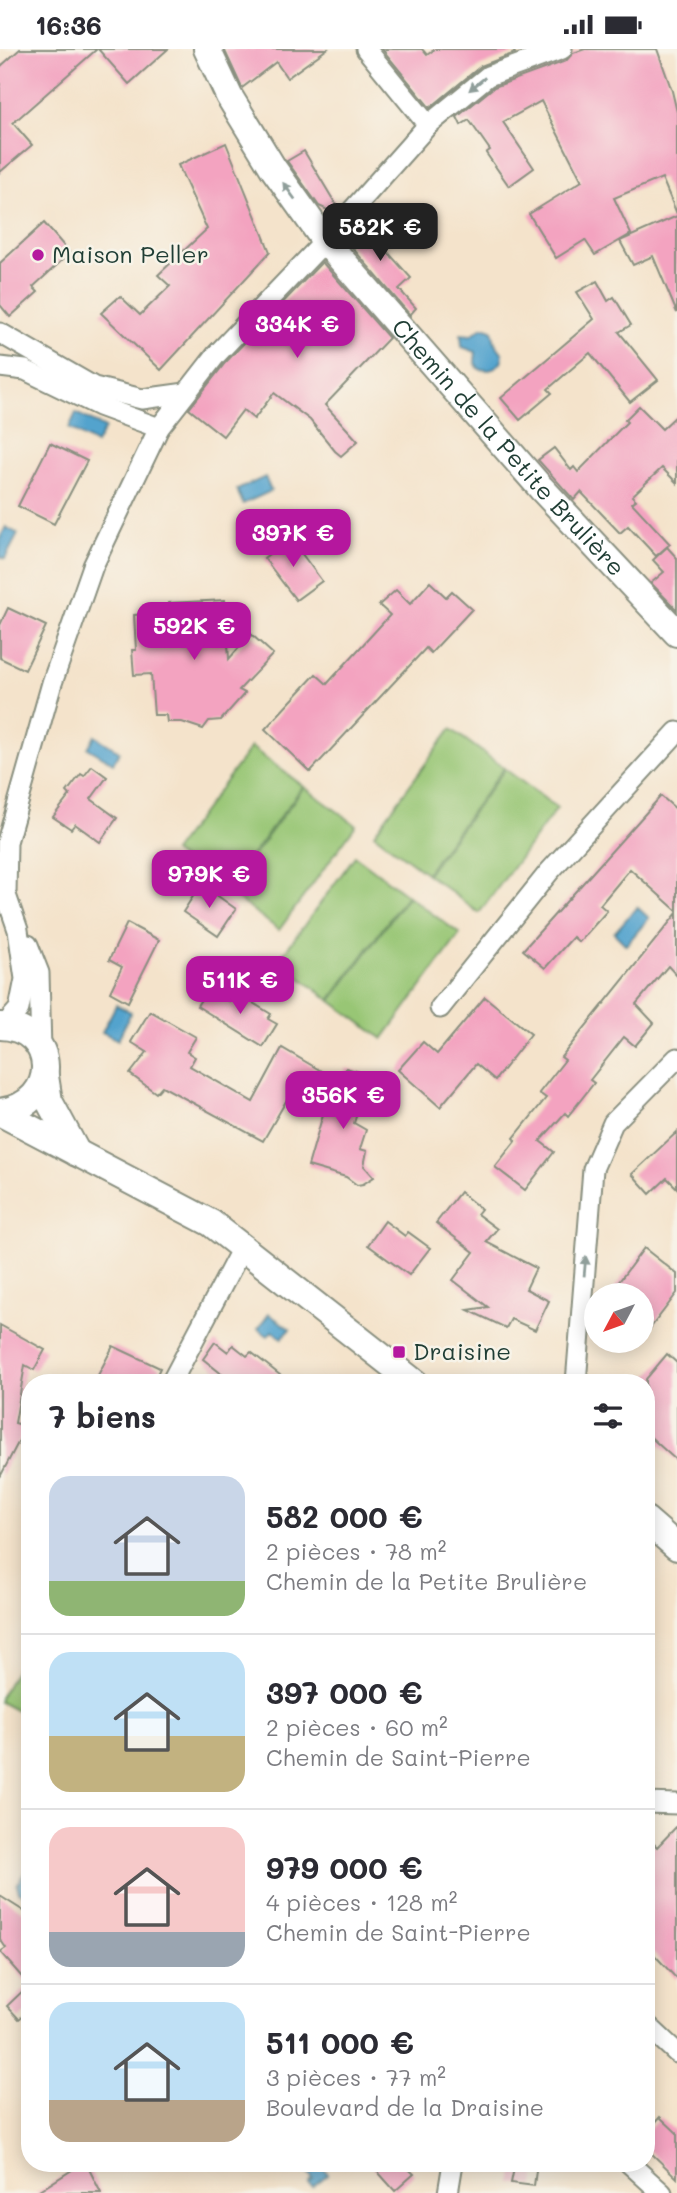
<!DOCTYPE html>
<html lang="fr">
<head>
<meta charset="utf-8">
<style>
  :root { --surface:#fff; --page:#f7f7f7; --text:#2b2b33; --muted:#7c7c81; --line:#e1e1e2; --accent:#b5179e }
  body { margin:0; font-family:Mali,sans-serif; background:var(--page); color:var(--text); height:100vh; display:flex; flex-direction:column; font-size:26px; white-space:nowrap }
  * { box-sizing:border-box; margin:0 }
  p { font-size:23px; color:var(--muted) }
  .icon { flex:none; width:38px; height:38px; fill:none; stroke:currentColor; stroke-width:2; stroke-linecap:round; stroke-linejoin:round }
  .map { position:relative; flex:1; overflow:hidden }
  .drawer { position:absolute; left:21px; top:1325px; width:634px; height:798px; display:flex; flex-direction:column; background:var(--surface); border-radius:28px; box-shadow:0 4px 18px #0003 }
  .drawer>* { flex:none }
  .needle { width:46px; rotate:229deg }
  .controls { position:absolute; left:584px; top:1234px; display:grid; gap:14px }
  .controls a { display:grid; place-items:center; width:70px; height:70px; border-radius:50%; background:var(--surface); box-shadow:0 4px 18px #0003; font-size:35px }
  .price { position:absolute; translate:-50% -60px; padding:0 16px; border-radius:14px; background:var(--accent); color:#fff; font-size:23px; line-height:46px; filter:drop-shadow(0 2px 4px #0008) }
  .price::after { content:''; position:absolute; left:50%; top:42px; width:21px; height:16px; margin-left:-10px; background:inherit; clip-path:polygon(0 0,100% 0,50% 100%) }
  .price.current { background:#222; color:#fff }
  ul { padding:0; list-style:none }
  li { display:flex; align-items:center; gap:21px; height:175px; padding:0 28px }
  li+li { border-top:2px solid var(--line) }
  li span { display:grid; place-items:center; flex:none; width:196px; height:140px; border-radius:21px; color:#555 }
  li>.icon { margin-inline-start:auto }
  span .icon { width:84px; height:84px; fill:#fffc; stroke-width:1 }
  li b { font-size:30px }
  h2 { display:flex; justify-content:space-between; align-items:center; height:84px; padding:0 28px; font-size:30px }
  .status { display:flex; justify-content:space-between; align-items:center; height:49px; padding:0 35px; background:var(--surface); direction:ltr }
  .status svg { height:19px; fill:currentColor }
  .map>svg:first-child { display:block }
  .green { fill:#98c675; stroke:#5c8254; stroke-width:2 }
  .water { fill:#52a3cd; stroke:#387080; stroke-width:2 }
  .building { fill:#f3a3c0 }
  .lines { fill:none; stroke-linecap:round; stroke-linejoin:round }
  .street-casing { stroke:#8a9080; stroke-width:23 }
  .secondary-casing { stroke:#8a9080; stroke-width:30 }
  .street { stroke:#fff; stroke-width:19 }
  .secondary { stroke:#fff; stroke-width:26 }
  .oneway { fill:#8f9e9a }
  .poi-dot { fill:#b5179e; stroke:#f7f3e8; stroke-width:2.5 }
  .labels { text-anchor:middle; stroke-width:5; stroke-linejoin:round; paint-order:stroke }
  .poi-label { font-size:24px; fill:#1f3d34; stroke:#f7f3e8; text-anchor:start }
  .street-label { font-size:24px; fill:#1f3d34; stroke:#f7f3e8 }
</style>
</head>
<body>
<div class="status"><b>16:36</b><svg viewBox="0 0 49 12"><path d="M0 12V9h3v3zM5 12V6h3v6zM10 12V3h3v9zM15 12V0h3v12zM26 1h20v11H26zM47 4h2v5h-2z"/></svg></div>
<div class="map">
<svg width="677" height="2144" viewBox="0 0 677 2144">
  <rect width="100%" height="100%" fill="#f7f3e8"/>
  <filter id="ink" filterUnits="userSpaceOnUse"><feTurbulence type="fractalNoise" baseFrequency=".0143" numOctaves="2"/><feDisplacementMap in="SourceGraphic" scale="14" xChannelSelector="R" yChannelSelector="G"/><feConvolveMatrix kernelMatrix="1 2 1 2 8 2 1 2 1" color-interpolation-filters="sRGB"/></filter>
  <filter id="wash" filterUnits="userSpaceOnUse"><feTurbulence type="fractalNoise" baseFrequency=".00686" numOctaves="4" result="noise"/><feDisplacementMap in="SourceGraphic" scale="28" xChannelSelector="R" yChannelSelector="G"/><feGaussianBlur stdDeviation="1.57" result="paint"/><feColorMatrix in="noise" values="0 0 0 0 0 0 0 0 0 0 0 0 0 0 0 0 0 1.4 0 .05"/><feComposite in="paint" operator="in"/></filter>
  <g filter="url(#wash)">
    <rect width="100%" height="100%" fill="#f4e3cb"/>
    <g class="green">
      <path d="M451 680 504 719 426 824 374 785Z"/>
      <path d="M251 698 303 737 225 842 173 803Z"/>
      <path d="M505 720 557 759 479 864 427 825Z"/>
      <path d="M304 738 356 776 279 881 227 842Z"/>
      <path d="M355 807 407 846 330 951 278 912Z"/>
      <path d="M408 847 460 885 383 990 331 952Z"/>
      <path d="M30 1595V1669L0 1653V1649Z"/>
    </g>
    <g class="water">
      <path d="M483 278 492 281 495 294 503 305 501 314 490 321 479 320 475 313 476 303 462 298 461 285 471 286Z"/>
      <path d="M76 364 105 379 96 395 69 379Z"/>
      <path d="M265 428 271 442 243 455 237 441Z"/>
      <path d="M6 478 18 485 5 510 0 508V489Z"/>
      <path d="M95 687 120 703 113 714 88 699Z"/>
      <path d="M637 858 649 869 626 896 614 884Z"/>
      <path d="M116 956 131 963 118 991 102 983Z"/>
      <path d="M269 1265 290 1280 282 1289 272 1282 268 1287 258 1280Z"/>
      <path d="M30 1814V1846L25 1847 19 1843 17 1836Z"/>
      <path d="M299 2114H320L328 2125 312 2138 309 2134 313 2130Z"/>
    </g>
    <g id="blocks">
      <g class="building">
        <path d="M20 0H97L13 74 32 96 0 123V18Z"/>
        <path d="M98 0H168L129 35Z"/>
        <path d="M224 0H327L287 29 276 13 242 39Z"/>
        <path d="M382 0H422L427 6 435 0H512L515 4 481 17 430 59Z"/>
        <path d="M585 0H657L672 42 677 63V165L662 129 614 149 631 185 595 206 585 191 556 209 529 165 582 132 541 52 503 73 534 119 509 137 486 104 490 101 469 71 461 76 457 68 494 38 566 12 573 4Z"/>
        <path d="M226 94 270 203 161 321 101 264 120 247 140 266 170 237 158 226 207 180 178 116Z"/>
        <path d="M304 102 338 159 334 164 319 157 287 112Z"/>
        <path d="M677 167V264L653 207 633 216 620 192Z"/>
        <path d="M360 172 411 229 399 240 416 259 410 266 344 189Z"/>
        <path d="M44 174 70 204 33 238 38 243 10 268 0 256V214Z"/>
        <path d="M322 213 389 289 325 356 358 392 341 407 335 402 310 371 274 344 254 370 243 361 223 387 189 360 225 314Z"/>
        <path d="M597 232 608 252 614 248 631 276 619 283 658 331 630 353 590 304 548 340 552 344 520 371 501 349 594 270 577 243Z"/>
        <path d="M639 357 662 380 677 366V434L662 419 632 447 636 451 632 454 670 495 656 507 628 477 620 484 581 443 574 451 538 411 554 399 571 421 574 418 578 423 627 373 625 371Z"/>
        <path d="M50 394 87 412 54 475 18 457Z"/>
        <path d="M290 489 322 532 296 551 264 509Z"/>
        <path d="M667 498 677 509V561L651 534 664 523 653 511Z"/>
        <path d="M430 533 446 548 452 542 472 560 431 604 426 599 310 723 265 680 316 625 327 635 390 566 379 556 396 541 410 555Z"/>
        <path d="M225 551 229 610 251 585 273 605 239 641 245 644 221 671 209 672 203 680 182 673H167L166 666H154L151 625 134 626 132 601H136L134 566 169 563V554Z"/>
        <path d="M8 559 46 577 25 621 0 609V576Z"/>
        <path d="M92 717 107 728 91 750 117 769 100 793 75 775 71 780 53 768 70 746 67 743 81 725 84 727Z"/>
        <path d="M661 747 677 761V862L630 820 600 856 607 862 579 893 573 888 545 919 523 901Z"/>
        <path d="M201 835 236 860 218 887 183 863Z"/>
        <path d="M677 864V927L668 917 636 955 654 974 635 997 624 988 590 1031 594 1034 568 1067 565 1064 540 1092 554 1103 525 1141 495 1118 516 1091 514 1089 546 1049 539 1044 565 1011 561 1008Z"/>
        <path d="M127 874 159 891 128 953 110 943 122 918 109 911Z"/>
        <path d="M208 939 229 952 235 943 271 965 268 970 277 975 263 998 197 957Z"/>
        <path d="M485 948 531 985 495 1031 476 1015 440 1058 398 1021 423 993 437 1005Z"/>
        <path d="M150 962 196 988 187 1003 195 1008 190 1017 253 1053 282 999 323 1023 308 1049 293 1040 263 1092 162 1037 156 1044 130 1025 147 1003 131 993Z"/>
        <path d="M346 1019 369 1026 354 1074 366 1081 360 1100 367 1102 364 1117 374 1128 363 1135 357 1136 346 1128 308 1117 335 1024 343 1029Z"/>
        <path d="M677 1083V1139L667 1129 650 1145 632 1125Z"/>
        <path d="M460 1143 481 1160 477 1165 497 1180 486 1193 536 1219 526 1240 549 1252 535 1281 511 1270 506 1279 468 1261 488 1258 453 1231 474 1203 436 1174Z"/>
        <path d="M385 1172 405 1187 408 1183 430 1199 409 1226 368 1196Z"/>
        <path d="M644 1199 677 1225V1244L642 1290V1246H609Z"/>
        <path d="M0 1276 45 1301 34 1321 25 1316 15 1374 22 1376 20 1390 0 1428Z"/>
        <path d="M215 1293 228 1303 233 1296 247 1307 251 1303 290 1334H233L203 1310Z"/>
        <path d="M113 1297 160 1319 153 1334H94Z"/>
        <path d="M667 1305 677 1314V1412L646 1384V1330Z"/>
        <path d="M677 1777V1930L646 1897V1787L657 1798Z"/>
        <path d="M0 1847 30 1866V1961L19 1970 7 1957 29 1936 0 1903 6 1899 0 1890Z"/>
        <path d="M660 2068 677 2084V2129L646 2099V2084Z"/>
        <path d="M83 2114H86L101 2144H36Z"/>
        <path d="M370 2114H402L414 2125 395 2142Z"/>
        <path d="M515 2114H537L534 2137 511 2134Z"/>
      </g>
    </g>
  </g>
  <g filter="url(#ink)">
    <use href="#blocks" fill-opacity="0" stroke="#8a9080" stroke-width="2"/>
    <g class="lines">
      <defs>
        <g id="street">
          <path d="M366 0 428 76"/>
          <path d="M0 284 94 338 142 350 186 344"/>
          <path d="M0 318 25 321 99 357 159 379"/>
          <path d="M28 896 39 924 41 1001"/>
          <path d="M440 959 549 823 677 683"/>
          <path d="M4 977 19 960 25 930 18 881 6 846 7 793 52 634 93 517 159 379 216 306 325 192 428 76 488 27 562 0"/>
          <path d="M171 1334 242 1199"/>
          <path d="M576 1334 593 1120 613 1074 677 1009"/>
          <path d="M646 1754 677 1755"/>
          <path d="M646 1975 677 2004"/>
          <path d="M629 2114 662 2144"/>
          <path d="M448 2144 453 2114"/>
        </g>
        <g id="secondary">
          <path id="s1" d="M207 0 229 47 273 119 325 192 541 439 677 584"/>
          <path d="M0 977C58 978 62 1055 0 1063"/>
          <path d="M45 1027 49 1052 77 1104"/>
          <path d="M1 1064 211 1174 415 1334"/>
          <path d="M646 1471 677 1498"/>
        </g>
      </defs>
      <use href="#street" class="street-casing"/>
      <use href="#secondary" class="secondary-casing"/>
      <use href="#street" class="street"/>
      <use href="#secondary" class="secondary"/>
    </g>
    <defs><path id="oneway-solid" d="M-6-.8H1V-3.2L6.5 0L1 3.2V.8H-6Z" transform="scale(1.75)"/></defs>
    <g class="oneway">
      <use href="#oneway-solid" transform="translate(477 35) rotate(141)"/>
      <use href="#oneway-solid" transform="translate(289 142) rotate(-126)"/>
      <use href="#oneway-solid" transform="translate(585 1217) rotate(-85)"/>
    </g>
  </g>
  <g class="poi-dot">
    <circle cx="38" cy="206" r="7"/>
    <rect x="392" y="1296" width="14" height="14" rx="3.5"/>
  </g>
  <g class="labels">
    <g class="poi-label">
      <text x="52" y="214">Maison Peller</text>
      <text x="413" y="1311">Draisine</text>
    </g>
    <g class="street-label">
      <text dy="8" stroke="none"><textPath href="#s1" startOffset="502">Chemin de la Petite Brulière</textPath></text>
    </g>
  </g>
</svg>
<div class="controls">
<a><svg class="needle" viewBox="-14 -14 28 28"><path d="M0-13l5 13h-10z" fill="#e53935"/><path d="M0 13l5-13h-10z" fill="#7c7c81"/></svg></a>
</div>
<b class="price current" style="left:380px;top:214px">582K €</b>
<b class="price" style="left:297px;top:311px">334K €</b>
<b class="price" style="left:293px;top:520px">397K €</b>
<b class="price" style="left:194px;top:613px">592K €</b>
<b class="price" style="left:209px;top:861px">979K €</b>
<b class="price" style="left:240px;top:967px">511K €</b>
<b class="price" style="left:343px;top:1082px">356K €</b>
<section class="drawer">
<h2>7 biens<svg class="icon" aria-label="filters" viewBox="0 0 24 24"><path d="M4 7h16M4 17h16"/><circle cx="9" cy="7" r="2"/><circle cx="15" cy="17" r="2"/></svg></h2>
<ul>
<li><span style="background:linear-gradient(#c9d6e8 75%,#8fb573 0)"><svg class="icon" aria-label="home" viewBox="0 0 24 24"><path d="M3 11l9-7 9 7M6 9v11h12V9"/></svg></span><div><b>582 000 €</b><p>2 pièces · 78 m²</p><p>Chemin de la Petite Brulière</p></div></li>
<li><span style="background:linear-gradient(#bfe0f5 60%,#c2b280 0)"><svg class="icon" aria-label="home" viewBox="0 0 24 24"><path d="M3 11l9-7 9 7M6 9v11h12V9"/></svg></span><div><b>397 000 €</b><p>2 pièces · 60 m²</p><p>Chemin de Saint-Pierre</p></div></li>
<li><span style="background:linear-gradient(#f6c9c9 75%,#9aa5b1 0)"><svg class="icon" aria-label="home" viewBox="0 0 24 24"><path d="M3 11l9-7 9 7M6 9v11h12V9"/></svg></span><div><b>979 000 €</b><p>4 pièces · 128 m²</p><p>Chemin de Saint-Pierre</p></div></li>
<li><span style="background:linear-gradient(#bfe0f5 70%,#b9a48a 0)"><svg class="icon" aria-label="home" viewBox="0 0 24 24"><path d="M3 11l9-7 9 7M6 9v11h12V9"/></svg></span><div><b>511 000 €</b><p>3 pièces · 77 m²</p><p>Boulevard de la Draisine</p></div></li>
</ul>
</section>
</div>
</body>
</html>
